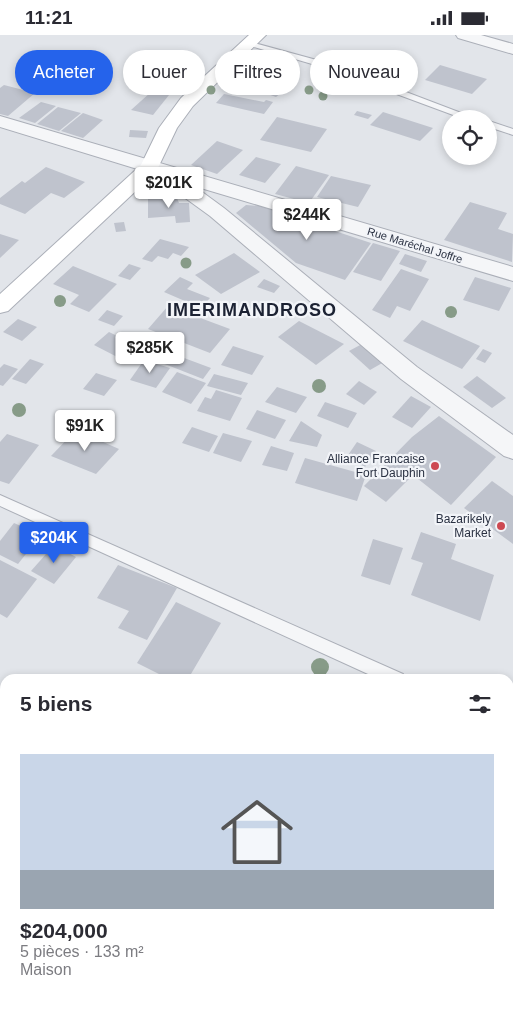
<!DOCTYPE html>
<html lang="fr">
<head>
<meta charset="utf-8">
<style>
  :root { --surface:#fff; --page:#f7f7f7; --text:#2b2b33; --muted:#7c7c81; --accent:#2563eb }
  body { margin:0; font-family:Helvetica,sans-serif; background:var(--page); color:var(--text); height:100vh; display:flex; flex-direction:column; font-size:19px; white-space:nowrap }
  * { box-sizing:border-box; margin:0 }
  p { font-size:16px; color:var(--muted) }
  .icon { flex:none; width:28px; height:28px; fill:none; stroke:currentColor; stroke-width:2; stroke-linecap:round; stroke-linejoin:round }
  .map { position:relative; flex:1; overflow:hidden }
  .side { position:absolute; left:0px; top:639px; width:514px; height:336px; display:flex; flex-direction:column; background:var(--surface); border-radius:15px 15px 0 0; box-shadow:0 2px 8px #0003 }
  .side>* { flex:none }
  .guide { position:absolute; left:15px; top:15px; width:484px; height:45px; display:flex; gap:10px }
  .fabs { position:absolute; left:442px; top:75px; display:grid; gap:10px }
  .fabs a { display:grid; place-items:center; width:55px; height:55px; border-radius:50%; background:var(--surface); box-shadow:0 2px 8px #0003; font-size:25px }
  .price { position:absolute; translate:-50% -42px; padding:0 11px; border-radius:5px; background:#fff; color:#222; font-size:16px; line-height:32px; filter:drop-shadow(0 1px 2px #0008) }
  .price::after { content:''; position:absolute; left:50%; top:30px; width:15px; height:11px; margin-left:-8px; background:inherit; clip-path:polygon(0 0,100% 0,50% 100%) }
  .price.selected { background:var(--accent); color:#fff }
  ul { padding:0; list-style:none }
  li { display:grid; align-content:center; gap:10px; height:265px; padding:0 20px }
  li span { display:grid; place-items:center; height:155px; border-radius:0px; color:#555 }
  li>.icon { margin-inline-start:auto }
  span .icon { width:90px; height:90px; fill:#fffc; stroke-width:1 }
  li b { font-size:21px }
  h2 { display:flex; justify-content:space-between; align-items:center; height:60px; padding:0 20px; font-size:21px }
  .pill { padding:0 18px; border-radius:22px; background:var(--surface); box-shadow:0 2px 8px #0003; font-size:18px; line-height:45px }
  .pill.selected { background:var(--accent); color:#fff }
  .status { display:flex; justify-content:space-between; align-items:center; height:35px; padding:0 25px; background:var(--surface); direction:ltr }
  .status svg { height:14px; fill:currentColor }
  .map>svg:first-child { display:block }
  .building { fill:#bfc3cd }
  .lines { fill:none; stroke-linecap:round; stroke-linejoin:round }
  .service-casing { stroke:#abafb8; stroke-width:2 }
  .minor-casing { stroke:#abafb8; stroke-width:2 }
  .secondary-casing { stroke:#abafb8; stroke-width:2 }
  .service { fill:#f5f6f8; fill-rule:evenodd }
  .minor { fill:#f5f6f8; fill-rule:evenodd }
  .secondary { fill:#fff; fill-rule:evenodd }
  .tree { fill:#879b88 }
  .poi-dot { fill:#cd4952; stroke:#f2f4f8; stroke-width:2 }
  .labels { text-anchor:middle; stroke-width:4.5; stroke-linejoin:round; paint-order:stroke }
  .far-street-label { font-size:11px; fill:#2a3142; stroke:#f2f4f8 }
  .poi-label { font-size:12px; fill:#2a3142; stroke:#f2f4f8; text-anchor:end }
  .district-label { font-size:18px; font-weight:bold; letter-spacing:1px; fill:#1c2233; stroke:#f2f4f8 }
</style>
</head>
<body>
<div class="status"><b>11:21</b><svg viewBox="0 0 49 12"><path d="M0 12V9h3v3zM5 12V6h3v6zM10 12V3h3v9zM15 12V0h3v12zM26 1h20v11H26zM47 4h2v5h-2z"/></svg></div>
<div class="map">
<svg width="513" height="974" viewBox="0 0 513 974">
  <rect width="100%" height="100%" fill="#e2e5ea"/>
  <g class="building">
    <path d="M440 30 487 44 472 59 425 45Z"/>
    <path d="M275 45 291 50 276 62 259 56Z"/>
    <path d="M335 46 355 52 348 59 329 53Z"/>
    <path d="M4 50 35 58 8 81 0 79V53Z"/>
    <path d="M151 57 169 60 153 80 131 75Z"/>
    <path d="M224 59 264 67 266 65 273 67 264 79 216 68Z"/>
    <path d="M41 67 56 71 35 88 19 83Z"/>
    <path d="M58 72 81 78 59 96 37 89Z"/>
    <path d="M357 76 372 80 368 84 354 80Z"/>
    <path d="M383 77 433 93 420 106 370 90Z"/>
    <path d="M83 78 103 85 83 103 61 96Z"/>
    <path d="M277 82 327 94 311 117 260 105Z"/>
    <path d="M130 95 148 96 146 103 129 102Z"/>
    <path d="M217 106 243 115 217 139 191 130Z"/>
    <path d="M256 122 281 129 265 148 239 140Z"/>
    <path d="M296 131 329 140 309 168 275 159Z"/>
    <path d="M46 132 85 147 64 163 51 158 25 179 0 169V163L22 146 25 148Z"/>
    <path d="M331 141 371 150 358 172 317 162Z"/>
    <path d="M177 163 179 168H189L190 187 176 188 175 181 148 183V164Z"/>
    <path d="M470 167 507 178 498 194 513 199 512 227 444 205Z"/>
    <path d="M246 170 260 171 371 208 345 245 296 228 236 178Z"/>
    <path d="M124 187 126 196 116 197 114 188Z"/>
    <path d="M0 199 19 205 0 223Z"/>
    <path d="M160 204 189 212 181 221 173 218 168 224 158 221 152 227 142 224Z"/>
    <path d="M373 208 400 216 381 246 353 237Z"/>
    <path d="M234 218 260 237 221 259 195 240Z"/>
    <path d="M405 219 427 226 421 237 399 229Z"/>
    <path d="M129 229 141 233 130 245 118 241Z"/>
    <path d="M73 231 117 249 89 277 70 269 79 260 53 249Z"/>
    <path d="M401 234 429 244 410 276 397 271 390 283 372 275Z"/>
    <path d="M180 242 193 248 187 254 210 263 201 273 164 257Z"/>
    <path d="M475 242 511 253 499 276 463 265Z"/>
    <path d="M264 244 280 251 274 258 257 252Z"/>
    <path d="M168 271 230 294 210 318 148 294Z"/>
    <path d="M107 275 123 281 114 291 98 285Z"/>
    <path d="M18 284 37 292 22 306 3 297Z"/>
    <path d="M422 285 480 311 462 334 403 306Z"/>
    <path d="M299 286 344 309 316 330 278 302Z"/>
    <path d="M109 297 140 312 125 326 94 310Z"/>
    <path d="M362 309 384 327 370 335 349 316Z"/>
    <path d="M233 311 264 321 252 340 221 330Z"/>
    <path d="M160 314 211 333 203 344 152 324Z"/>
    <path d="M483 314 492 318 485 328 476 324Z"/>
    <path d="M30 324 44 329 26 349 12 344Z"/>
    <path d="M144 325 170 333 156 353 130 345Z"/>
    <path d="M4 329 18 334 3 351 0 350V333Z"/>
    <path d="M177 337 206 348 191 369 162 357Z"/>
    <path d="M96 338 117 345 104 361 83 354Z"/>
    <path d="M214 339 248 348 241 360 207 351Z"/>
    <path d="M477 341 506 363 492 373 463 352Z"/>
    <path d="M359 346 377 357 364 370 346 359Z"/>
    <path d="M277 352 307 362 296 378 265 367Z"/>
    <path d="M216 355 242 363 230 386 197 376 205 362 211 364Z"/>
    <path d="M411 361 431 372 412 393 392 382Z"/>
    <path d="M325 367 357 378 348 393 317 381Z"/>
    <path d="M257 375 286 385 275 404 246 394Z"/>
    <path d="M439 381 496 422 451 470 413 440 386 467 364 451 412 402Z"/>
    <path d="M301 386 322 400 317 412 289 406Z"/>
    <path d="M192 392 218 401 209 417 182 408Z"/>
    <path d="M76 395 119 414 96 439 51 421Z"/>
    <path d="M223 398 252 406 241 427 213 418Z"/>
    <path d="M7 399 39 410 9 449 0 446V407Z"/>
    <path d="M357 407 376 416 365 432 346 423Z"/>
    <path d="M271 411 294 418 287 436 262 430Z"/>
    <path d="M305 423 366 440 357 466 295 448Z"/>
    <path d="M492 446 513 461V509L464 473Z"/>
    <path d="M14 488 41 500 18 529 0 520V506Z"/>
    <path d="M421 497 456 509 451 524 494 540 480 586 411 560 423 528 411 524Z"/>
    <path d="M373 504 403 513 390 550 361 541Z"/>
    <path d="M54 510 76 522 54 549 31 536Z"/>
    <path d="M0 525 37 544 7 583 0 579Z"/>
    <path d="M118 530 177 553 147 605 118 593 129 576 97 563Z"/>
    <path d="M176 567 221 588 188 644H169L137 628Z"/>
    <path d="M0 726 5 730V823L0 818Z"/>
    <path d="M197 970H262L268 974H195Z"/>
  </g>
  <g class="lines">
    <defs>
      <g id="service">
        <path d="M247 6 335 30 477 84H464L329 34 247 10Z"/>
        <path d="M489 86 513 94V100L489 92Z"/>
        <path d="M0 460 403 639 405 644H379L0 471Z"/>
        <path d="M351 970H371L369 974H349Z"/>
      </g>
      <g id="minor">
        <path d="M456 0H481L513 9V19L458 3Z"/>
        <path d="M0 81 513 232V246L194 151 224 173 417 332 513 400V424L504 421 401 344 210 181 170 152 167 148 170 144 0 92Z"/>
        <path d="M0 893 5 895V935L0 933Z"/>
        <path d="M48 970H91L93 974H50Z"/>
      </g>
      <path id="secondary" d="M249 0H266L193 71 177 93 156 137 8 276 0 278V259L141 130 159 93 181 63Z"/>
    </defs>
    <use href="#service" class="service-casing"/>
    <use href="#minor" class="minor-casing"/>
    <use href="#secondary" class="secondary-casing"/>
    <use href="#service" class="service"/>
    <use href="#minor" class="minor"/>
    <use href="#secondary" class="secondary"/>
  </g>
  <g class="tree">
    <circle cx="211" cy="55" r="4.5"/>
    <circle cx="239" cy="55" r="4.5"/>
    <circle cx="309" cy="55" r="4.5"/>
    <circle cx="323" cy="61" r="4.5"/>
    <circle cx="186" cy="228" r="5.5"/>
    <circle cx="60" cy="266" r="6"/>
    <circle cx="451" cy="277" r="6"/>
    <circle cx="319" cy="351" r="7"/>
    <circle cx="19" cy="375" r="7"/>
    <circle cx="320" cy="632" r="9"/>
  </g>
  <g class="poi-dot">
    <circle cx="435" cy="431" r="5"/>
    <circle cx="501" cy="491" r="5"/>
  </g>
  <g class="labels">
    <g class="far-street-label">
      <text transform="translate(415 210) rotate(17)" y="4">Rue Maréchal Joffre</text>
    </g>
    <g class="poi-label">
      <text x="425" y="428">Alliance Francaise<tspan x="425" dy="14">Fort Dauphin</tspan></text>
      <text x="491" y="488">Bazarikely<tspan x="491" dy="14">Market</tspan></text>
    </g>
    <g class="district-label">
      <text x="252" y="281">IMERIMANDROSO</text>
    </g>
  </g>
</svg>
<div class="fabs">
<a><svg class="icon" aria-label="locate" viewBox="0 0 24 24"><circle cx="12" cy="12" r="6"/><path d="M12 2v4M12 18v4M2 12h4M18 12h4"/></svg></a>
</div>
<b class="price" style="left:169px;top:174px">$201K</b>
<b class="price" style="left:307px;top:206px">$244K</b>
<b class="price" style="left:150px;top:339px">$285K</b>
<b class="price" style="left:85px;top:417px">$91K</b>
<b class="price selected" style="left:54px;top:529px">$204K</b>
<div class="guide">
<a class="pill selected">Acheter</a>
<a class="pill">Louer</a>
<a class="pill">Filtres</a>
<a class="pill">Nouveau</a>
</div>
<section class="side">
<h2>5 biens<svg class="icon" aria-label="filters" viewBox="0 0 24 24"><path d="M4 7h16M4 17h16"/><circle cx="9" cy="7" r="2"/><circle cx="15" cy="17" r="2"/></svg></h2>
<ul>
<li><span style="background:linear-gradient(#c9d6e8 75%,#9aa5b1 0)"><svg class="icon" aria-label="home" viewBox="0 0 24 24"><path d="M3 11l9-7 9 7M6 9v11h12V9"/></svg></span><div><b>$204,000</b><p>5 pièces · 133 m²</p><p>Maison</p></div></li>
</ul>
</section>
</div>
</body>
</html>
